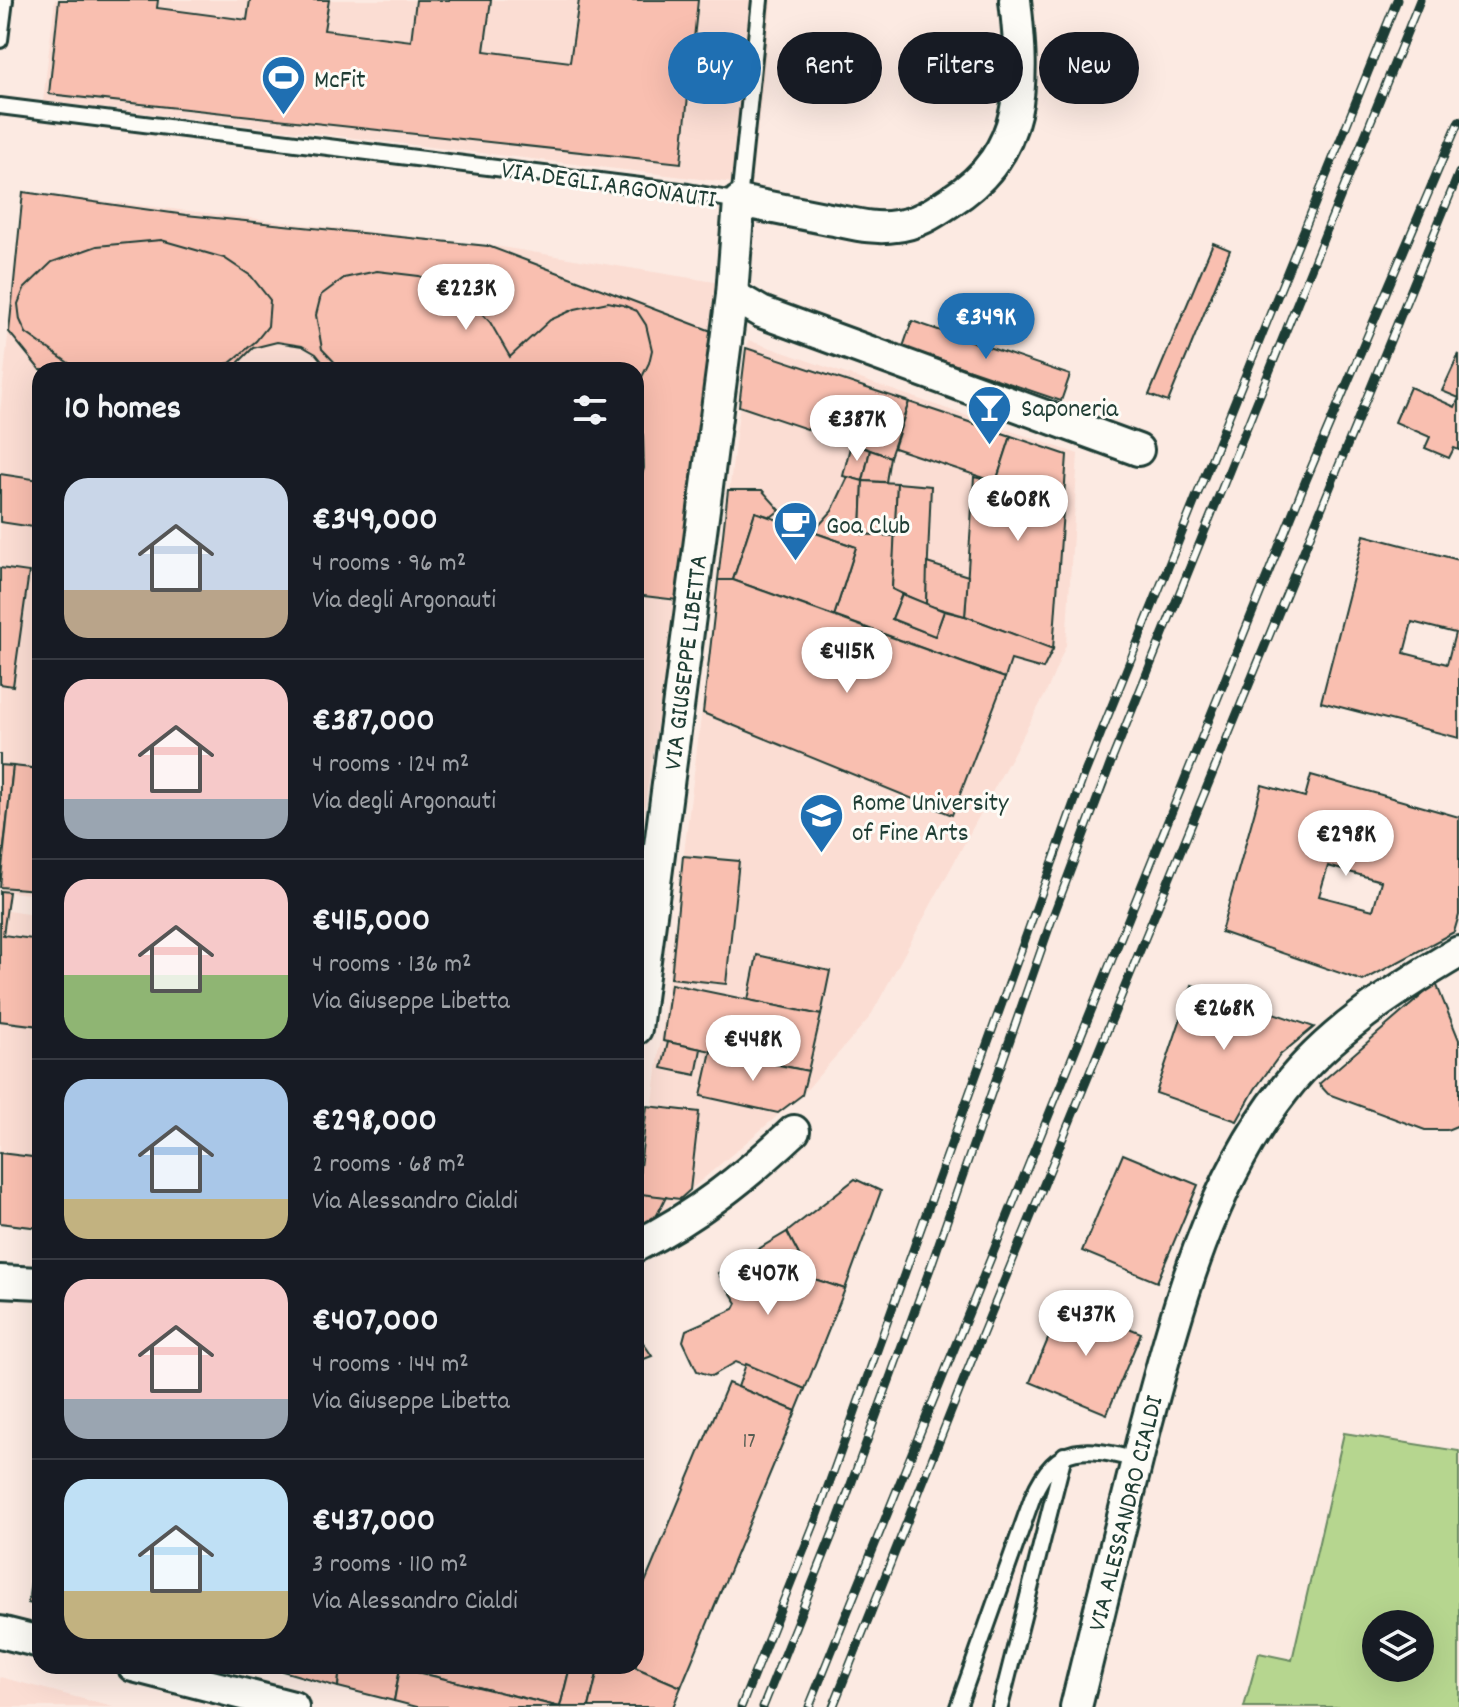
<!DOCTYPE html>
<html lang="en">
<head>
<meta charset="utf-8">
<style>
  :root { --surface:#171b24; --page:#242831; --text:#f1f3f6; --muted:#9ea1a6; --line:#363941; --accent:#1f6fb2 }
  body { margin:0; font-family:Dekko,sans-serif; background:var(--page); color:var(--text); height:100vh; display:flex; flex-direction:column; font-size:30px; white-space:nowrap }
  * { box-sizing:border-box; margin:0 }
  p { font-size:26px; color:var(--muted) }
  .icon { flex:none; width:44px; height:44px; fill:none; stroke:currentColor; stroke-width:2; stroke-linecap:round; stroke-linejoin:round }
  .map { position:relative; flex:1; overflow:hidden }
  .side { position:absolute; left:32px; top:362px; width:612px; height:1312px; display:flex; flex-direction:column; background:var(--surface); border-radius:24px; box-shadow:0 8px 32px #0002 }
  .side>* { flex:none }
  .banner { position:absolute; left:668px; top:32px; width:670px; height:72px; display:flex; gap:16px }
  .buttons { position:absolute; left:1362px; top:1610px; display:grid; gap:16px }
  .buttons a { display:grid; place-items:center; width:72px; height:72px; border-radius:50%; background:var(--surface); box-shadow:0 8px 32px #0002; font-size:40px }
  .price { position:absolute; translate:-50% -68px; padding:0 18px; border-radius:28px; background:#fff; color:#222; font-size:26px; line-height:52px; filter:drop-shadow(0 2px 4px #0008) }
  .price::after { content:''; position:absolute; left:50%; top:48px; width:24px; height:18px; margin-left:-12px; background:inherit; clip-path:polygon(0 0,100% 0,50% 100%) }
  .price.current { background:var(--accent); color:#fff }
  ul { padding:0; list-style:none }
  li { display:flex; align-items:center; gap:24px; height:200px; padding:0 32px }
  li+li { border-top:2px solid var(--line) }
  li span { display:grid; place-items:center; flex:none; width:224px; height:160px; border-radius:24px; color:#555 }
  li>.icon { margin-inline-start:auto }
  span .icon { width:96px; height:96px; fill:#fffc; stroke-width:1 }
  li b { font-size:34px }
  h2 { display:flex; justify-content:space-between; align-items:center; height:96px; padding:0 32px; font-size:34px }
  .tag { padding:0 28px; border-radius:36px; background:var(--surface); box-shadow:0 8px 32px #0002; font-size:28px; line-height:72px }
  .tag.current { background:var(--accent); color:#fff }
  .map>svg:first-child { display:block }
  .built { fill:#fbddd3 }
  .green { fill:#b6d68f; stroke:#6a8a62; stroke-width:2; fill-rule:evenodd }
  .building { fill:#f9bfb0; stroke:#1f3d34; stroke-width:2; fill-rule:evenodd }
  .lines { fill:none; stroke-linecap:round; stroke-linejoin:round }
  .service-casing { stroke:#1f3d34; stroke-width:20 }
  .minor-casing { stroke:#1f3d34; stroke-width:36 }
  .service { stroke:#fdfcf7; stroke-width:14 }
  .minor { stroke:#fdfcf7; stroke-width:30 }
  .rail-casing { stroke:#1f3d34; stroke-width:9 }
  .rail { stroke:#fdfcf7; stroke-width:6; stroke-dasharray:18; stroke-linecap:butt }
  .labels { text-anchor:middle; stroke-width:6; stroke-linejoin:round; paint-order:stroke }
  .number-label { font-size:22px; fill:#565e53 }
  .poi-label { font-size:26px; fill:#1f3d34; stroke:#fdfcf7; text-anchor:start }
  .street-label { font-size:26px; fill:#1f3d34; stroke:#fdfcf7 }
</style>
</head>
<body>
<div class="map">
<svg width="1459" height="1707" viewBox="0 0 1459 1707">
  <rect width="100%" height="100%" fill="#fceae2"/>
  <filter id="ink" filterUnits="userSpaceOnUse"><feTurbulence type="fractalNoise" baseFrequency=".0125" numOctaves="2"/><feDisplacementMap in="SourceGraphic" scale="16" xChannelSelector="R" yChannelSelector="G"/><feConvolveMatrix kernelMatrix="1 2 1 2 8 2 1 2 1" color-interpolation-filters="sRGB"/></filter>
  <g filter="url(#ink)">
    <g class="built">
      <path d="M55 0H772L751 185 43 101Z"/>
      <path d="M23 192 501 247 721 283 677 600 636 861V370H40V480L0 474V413Z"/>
      <path d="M748 340 1078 454 1066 645 1046 693 870 1017 802 1095 690 1190 637 1230Z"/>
      <path d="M0 522 40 527V895L10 892 8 911 40 916V1228L0 1223Z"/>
      <path d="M0 1677 113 1707H0Z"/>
    </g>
    <path class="green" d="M1344 1433 1459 1451V1707H1244L1259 1653 1292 1660ZM1376 1624H1420V1668H1376Z"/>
    <g class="building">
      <path d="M59 0H158L157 8 247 20 250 0H329L324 30 411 41 416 0H491L484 51 570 62 579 0H698L681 163 49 94Z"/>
      <path d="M23 192 186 215 488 246 714 332 677 600 636 595V495L644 468 643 435 636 422V370H329L316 354 302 346 277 342 253 348 239 362 236 370H40L9 332Z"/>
      <path d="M161 240 224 258 251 276 270 300 268 326 256 341 230 363 201 370H91L70 364 26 333 20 320 18 304 24 289 52 262 97 246Z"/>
      <path d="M1213 243 1230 250 1168 402 1149 395Z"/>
      <path d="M377 271 419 276 462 292 490 322 510 357 550 320 575 309 608 302 623 305 637 311 646 325 652 350 649 363 636 389V370H342L322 349 316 315 321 295 344 278Z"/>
      <path d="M912 321 1070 375 1061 401 903 347Z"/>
      <path d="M746 348 909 402 890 457 739 406Z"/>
      <path d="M1459 354V398L1442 391Z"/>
      <path d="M1410 387 1455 407 1459 398V450L1454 448 1449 458 1425 448 1430 437 1395 422Z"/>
      <path d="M909 402 1011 436 996 482 894 448Z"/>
      <path d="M1011 436 1067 455 1053 649 965 616 974 477 996 482Z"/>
      <path d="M851 443 870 450 863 481 843 476Z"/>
      <path d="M870 450 890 457 886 482 863 481Z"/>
      <path d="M0 474 40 480V528L0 522Z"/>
      <path d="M848 477 863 481 861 534 895 536 892 589 902 594 892 619 935 636 944 611 965 616 1053 649 1043 669 1011 660 1005 678 834 616 856 547 813 532 832 511Z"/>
      <path d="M863 481 897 483 895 536 861 534Z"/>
      <path d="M897 483 931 486 926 605 892 589Z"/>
      <path d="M728 490H762L780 510 771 517 755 512 733 580H718Z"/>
      <path d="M755 512 856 547 834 616 733 580Z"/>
      <path d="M1364 535 1459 560V738L1321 702ZM1412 622 1455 633 1447 664 1404 653Z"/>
      <path d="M927 563 968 576 965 616 926 605Z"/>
      <path d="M0 568 29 572 13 686 0 684Z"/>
      <path d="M718 580H733L1005 678 952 815 703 713Z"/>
      <path d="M902 594 944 611 935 636 892 619Z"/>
      <path d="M40 656V690L36 689Z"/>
      <path d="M0 754V765L13 766 0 881Z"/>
      <path d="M13 766 40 769 38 890 0 887Z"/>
      <path d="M1311 775 1459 817V915L1454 932 1363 981 1221 932 1262 785 1305 797ZM1328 866 1381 881 1373 910 1319 896Z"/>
      <path d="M683 856 739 861 726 984 671 978Z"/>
      <path d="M0 891 9 892 3 935 40 940V1026L0 1021Z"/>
      <path d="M757 955 830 971 821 1015 748 1000Z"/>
      <path d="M1436 983 1459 1040V1125L1447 1130H1425L1328 1094 1319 1084Z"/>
      <path d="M671 984 821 1015 808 1071 663 1041Z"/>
      <path d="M1192 985 1314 1027 1280 1055 1255 1089 1237 1121 1156 1093Z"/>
      <path d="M668 1042 701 1049 696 1075 662 1068Z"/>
      <path d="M711 1051 808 1071 802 1095 778 1113 701 1096Z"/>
      <path d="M647 1106 699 1112 690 1190 680 1199 637 1194Z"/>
      <path d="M0 1153 40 1158V1228L0 1223Z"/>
      <path d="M1123 1154 1198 1185 1157 1282 1082 1251Z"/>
      <path d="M855 1179 881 1191 845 1289 811 1278 787 1232Z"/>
      <path d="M641 1194 666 1197 654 1221 637 1230Z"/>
      <path d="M787 1232 811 1278 845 1289 805 1389 736 1362 712 1376 697 1371 683 1341 686 1330 734 1309 737 1303 718 1273Z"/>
      <path d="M1064 1301 1141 1333 1107 1414 1030 1382Z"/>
      <path d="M636 1332 652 1356 636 1362Z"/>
      <path d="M746 1364 805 1389 796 1411 738 1387Z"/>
      <path d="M728 1383 796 1411 681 1687 632 1666H636V1604Z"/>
      <path d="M40 1517V1548L36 1547Z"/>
      <path d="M36 1547 40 1548V1606L28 1603Z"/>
      <path d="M265 1666H340L338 1687Z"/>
      <path d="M340 1666 400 1668 394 1701 338 1687Z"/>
      <path d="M392 1666H551L569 1671 560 1707Z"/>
      <path d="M551 1666H599L589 1707H417L394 1701 400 1668 560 1707 569 1671Z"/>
      <path d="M599 1666H632L681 1687 673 1707H589Z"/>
    </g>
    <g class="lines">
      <defs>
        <g id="service">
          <path d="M0 40 5 0"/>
          <path d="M0 106 688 192 739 201 760 0"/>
          <path d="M958 1707 1033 1496C1057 1441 1086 1447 1137 1460"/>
          <path d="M1000 1707 1064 1455"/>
        </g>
        <g id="minor">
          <path d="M732 295 761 312 1138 450"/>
          <path d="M636 1029 732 295 739 201C769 207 799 213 829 219 851 223 873 230 896 226 917 224 933 213 951 201 1028 152 1024 81 1015 0"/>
          <path d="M636 1246C696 1216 745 1177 794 1131"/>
          <path d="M0 1281 40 1283"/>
          <path d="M0 1632 40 1642"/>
          <path d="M133 1666 293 1707"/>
          <path d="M1076 1707C1099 1613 1122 1518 1146 1425 1177 1310 1209 1185 1284 1090 1329 1032 1396 989 1459 952"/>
        </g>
      </defs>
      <use href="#service" class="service-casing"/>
      <use href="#minor" class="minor-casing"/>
      <use href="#service" class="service"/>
      <use href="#minor" class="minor"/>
      <defs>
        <g id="rail">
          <path d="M741 1707 817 1517 1084 775 1397 0"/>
          <path d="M763 1707 836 1525 930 1269 1052 919 1113 757 1420 0"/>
          <path d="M809 1707 1306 480 1459 121"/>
          <path d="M833 1707 964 1379 1459 173"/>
        </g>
      </defs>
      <use href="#rail" class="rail-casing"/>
      <use href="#rail" class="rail"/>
    </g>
  </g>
  <defs>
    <symbol id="stadium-pin" viewBox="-11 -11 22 30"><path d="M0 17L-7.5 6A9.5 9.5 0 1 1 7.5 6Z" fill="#1f6fb2" stroke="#fdfcf7"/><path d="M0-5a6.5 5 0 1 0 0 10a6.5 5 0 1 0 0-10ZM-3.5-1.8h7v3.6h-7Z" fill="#fff"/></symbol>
    <symbol id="bar-pin" viewBox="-11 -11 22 30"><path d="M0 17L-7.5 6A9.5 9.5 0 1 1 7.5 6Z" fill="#1f6fb2" stroke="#fdfcf7"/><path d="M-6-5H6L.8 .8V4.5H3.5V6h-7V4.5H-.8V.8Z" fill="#fff"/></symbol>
    <symbol id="cafe-pin" viewBox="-11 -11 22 30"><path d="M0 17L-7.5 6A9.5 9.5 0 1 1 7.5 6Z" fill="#1f6fb2" stroke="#fdfcf7"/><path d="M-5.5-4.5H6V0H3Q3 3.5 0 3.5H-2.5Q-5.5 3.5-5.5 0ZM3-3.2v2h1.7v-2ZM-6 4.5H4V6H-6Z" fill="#fff"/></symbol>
    <symbol id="university-pin" viewBox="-11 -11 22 30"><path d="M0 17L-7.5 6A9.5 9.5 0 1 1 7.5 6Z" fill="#1f6fb2" stroke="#fdfcf7"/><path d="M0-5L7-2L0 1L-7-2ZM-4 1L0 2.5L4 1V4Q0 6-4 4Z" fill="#fff"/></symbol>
  </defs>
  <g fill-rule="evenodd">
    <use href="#stadium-pin" x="258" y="52" width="51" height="69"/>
    <use href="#bar-pin" x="964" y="382" width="51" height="69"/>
    <use href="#cafe-pin" x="770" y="498" width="51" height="69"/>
    <use href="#university-pin" x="796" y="790" width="51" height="69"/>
  </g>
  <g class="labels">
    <g class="number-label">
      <text x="749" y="1447">17</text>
    </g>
    <g class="poi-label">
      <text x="314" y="87">McFit</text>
      <text x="1021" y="416">Saponeria</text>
      <text x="826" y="533">Goa Club</text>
      <text x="852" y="810">Rome University<tspan x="852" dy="30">of Fine Arts</tspan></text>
    </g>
    <g class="street-label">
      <text transform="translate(609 183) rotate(8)" y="9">VIA DEGLI ARGONAUTI</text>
      <text transform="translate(684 662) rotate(-83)" y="9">VIA GIUSEPPE LIBETTA</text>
      <text transform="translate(1124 1513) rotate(-76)" y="9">VIA ALESSANDRO CIALDI</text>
    </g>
  </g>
</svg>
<div class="buttons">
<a><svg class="icon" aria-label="layers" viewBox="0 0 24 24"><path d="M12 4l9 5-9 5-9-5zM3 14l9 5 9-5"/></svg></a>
</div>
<b class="price" style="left:466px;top:332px">€223K</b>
<b class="price current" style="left:986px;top:361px">€349K</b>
<b class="price" style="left:857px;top:463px">€387K</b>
<b class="price" style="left:1018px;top:543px">€608K</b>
<b class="price" style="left:847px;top:695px">€415K</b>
<b class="price" style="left:1346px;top:878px">€298K</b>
<b class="price" style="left:1224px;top:1052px">€268K</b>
<b class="price" style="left:753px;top:1083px">€448K</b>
<b class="price" style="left:768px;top:1317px">€407K</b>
<b class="price" style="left:1086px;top:1358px">€437K</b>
<div class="banner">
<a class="tag current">Buy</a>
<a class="tag">Rent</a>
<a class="tag">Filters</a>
<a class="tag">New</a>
</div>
<section class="side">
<h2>10 homes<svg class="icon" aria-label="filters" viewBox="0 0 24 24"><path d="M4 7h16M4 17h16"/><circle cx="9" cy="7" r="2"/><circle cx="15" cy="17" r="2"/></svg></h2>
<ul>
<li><span style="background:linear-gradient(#c9d6e8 70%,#b9a48a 0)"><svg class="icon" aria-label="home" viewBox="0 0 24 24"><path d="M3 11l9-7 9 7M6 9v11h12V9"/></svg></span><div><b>€349,000</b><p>4 rooms · 96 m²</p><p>Via degli Argonauti</p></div></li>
<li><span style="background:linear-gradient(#f6c9c9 75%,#9aa5b1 0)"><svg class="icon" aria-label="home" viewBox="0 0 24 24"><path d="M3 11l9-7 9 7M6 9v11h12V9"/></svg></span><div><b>€387,000</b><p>4 rooms · 124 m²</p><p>Via degli Argonauti</p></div></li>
<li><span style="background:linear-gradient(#f6c9c9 60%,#8fb573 0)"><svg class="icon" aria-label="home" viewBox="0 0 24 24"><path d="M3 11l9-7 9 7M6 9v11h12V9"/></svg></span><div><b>€415,000</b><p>4 rooms · 136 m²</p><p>Via Giuseppe Libetta</p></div></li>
<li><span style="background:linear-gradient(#a9c7e8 75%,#c2b280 0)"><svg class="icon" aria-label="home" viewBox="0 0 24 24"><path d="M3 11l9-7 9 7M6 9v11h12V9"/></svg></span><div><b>€298,000</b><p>2 rooms · 68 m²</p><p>Via Alessandro Cialdi</p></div></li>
<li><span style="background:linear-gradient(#f6c9c9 75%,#9aa5b1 0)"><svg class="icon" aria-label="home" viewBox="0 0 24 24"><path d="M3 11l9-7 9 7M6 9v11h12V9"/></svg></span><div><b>€407,000</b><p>4 rooms · 144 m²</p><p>Via Giuseppe Libetta</p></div></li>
<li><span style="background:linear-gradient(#bfe0f5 70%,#c2b280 0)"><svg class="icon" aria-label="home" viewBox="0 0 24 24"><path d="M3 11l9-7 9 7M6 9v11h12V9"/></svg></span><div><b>€437,000</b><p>3 rooms · 110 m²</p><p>Via Alessandro Cialdi</p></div></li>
</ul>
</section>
</div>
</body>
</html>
